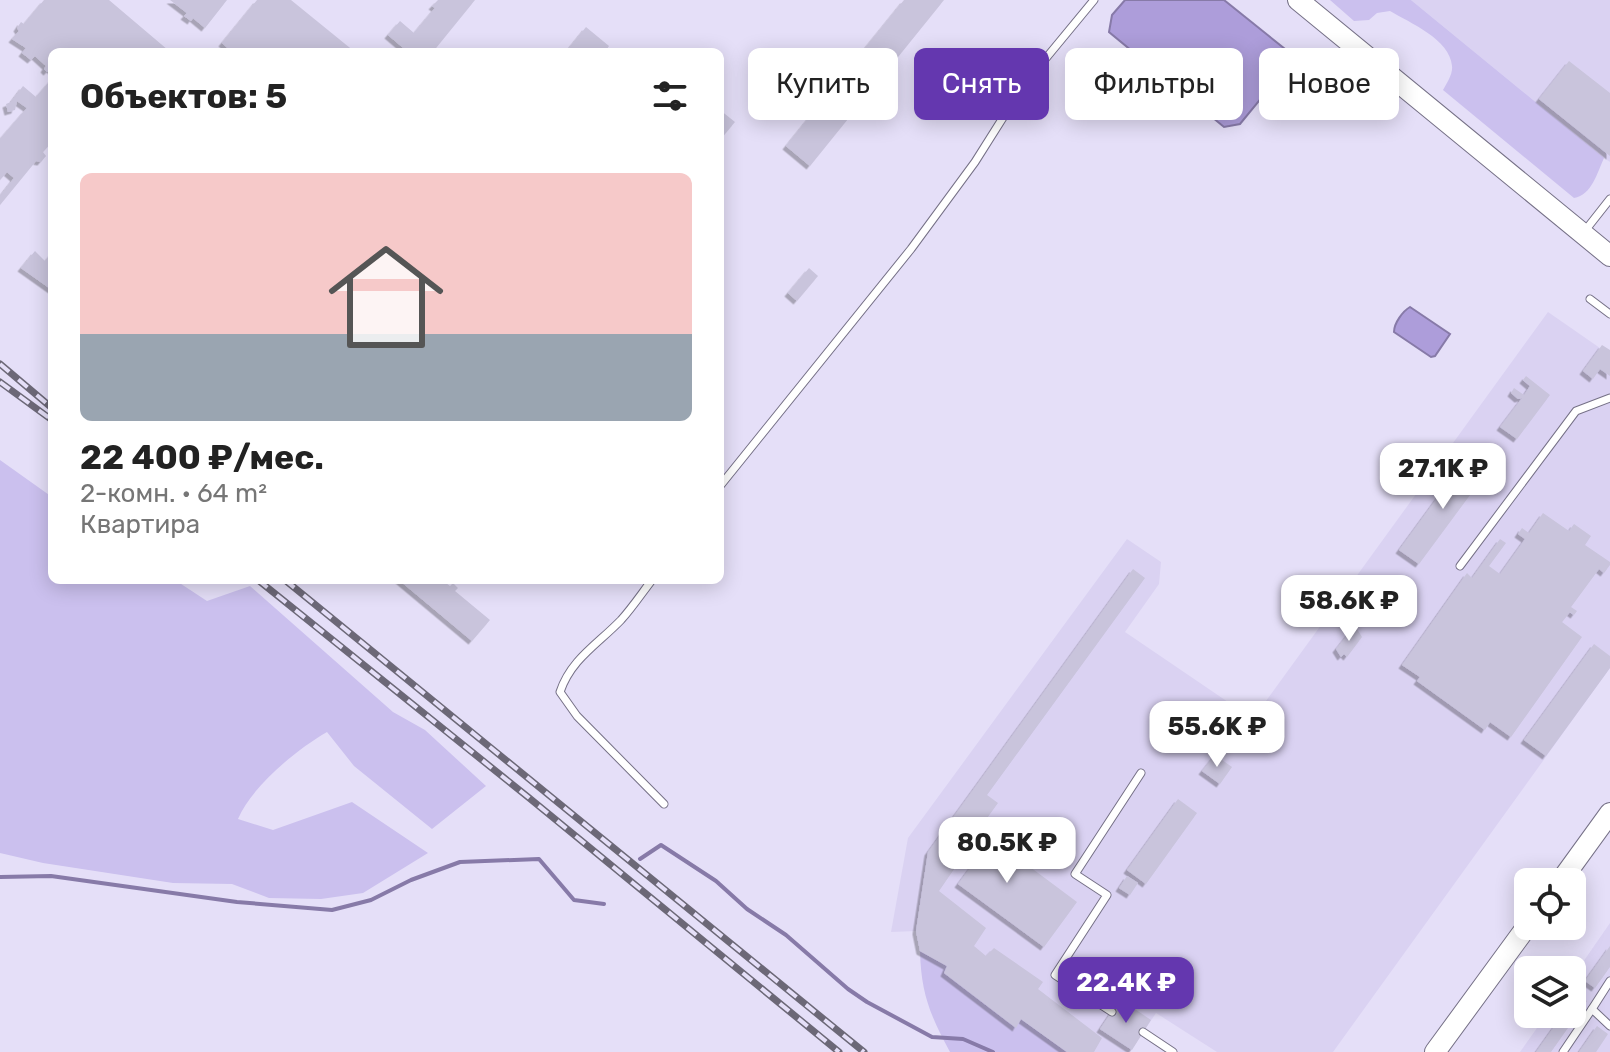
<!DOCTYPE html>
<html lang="ru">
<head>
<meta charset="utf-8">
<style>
  :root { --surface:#fff; --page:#f2f2f2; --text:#222; --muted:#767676; --line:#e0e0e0; --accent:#6437af }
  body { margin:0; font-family:Rubik,sans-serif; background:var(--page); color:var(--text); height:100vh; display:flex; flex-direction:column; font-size:30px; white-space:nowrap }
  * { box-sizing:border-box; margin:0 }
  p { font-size:26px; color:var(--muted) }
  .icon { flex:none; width:44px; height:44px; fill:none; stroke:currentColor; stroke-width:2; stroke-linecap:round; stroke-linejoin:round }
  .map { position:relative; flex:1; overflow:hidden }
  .side { position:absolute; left:48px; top:48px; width:676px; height:536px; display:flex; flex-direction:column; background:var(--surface); border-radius:12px; box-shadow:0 4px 20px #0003 }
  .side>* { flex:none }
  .top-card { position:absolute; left:748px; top:48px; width:742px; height:72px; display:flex; gap:16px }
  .tools { position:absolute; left:1514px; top:868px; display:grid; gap:16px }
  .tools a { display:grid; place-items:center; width:72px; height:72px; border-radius:12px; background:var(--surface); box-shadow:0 4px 20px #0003; font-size:40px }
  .price { position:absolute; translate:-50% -68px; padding:0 18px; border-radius:16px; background:#fff; color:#222; font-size:26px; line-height:52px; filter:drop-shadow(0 2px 4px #0008) }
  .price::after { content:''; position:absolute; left:50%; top:48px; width:24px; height:18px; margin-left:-12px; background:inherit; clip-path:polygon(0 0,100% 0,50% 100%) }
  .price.active { background:var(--accent); color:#fff }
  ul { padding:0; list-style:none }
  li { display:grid; align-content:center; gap:16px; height:424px; padding:0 32px }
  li+li { border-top:2px solid var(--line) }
  li span { display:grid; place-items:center; height:248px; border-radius:12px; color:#555 }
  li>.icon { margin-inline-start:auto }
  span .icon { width:144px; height:144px; fill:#fffc; stroke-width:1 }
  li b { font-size:34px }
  h2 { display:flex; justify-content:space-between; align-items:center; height:96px; padding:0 32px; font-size:34px }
  .pill { padding:0 28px; border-radius:12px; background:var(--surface); box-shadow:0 4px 20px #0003; font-size:28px; line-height:72px }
  .pill.active { background:var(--accent); color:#fff }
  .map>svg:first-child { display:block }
  .built { fill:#dad2f2 }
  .green { fill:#cbc0ee }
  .water { fill:#ad9dda; stroke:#877aa8; stroke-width:2 }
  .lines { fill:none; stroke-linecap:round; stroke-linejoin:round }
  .stream { stroke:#877aa8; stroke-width:4 }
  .building { fill:#c9c4dc; filter:url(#shadow) }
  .lane-casing { stroke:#757086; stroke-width:9 }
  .secondary-casing { stroke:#757086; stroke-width:22 }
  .lane { stroke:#fff; stroke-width:7 }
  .secondary { stroke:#fff; stroke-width:20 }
  .rail-casing { stroke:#6c6877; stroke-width:7 }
  .rail { stroke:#e5dff8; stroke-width:4; stroke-dasharray:12; stroke-linecap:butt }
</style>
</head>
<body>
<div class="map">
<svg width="1610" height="1052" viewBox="0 0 1610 1052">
  <defs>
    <filter id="shadow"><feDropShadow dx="-3.5" dy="3.5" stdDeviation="0" flood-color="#0004"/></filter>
  </defs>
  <rect width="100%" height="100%" fill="#e5dff8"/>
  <g class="built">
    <path d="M1411 0H1610V162L1604 158Z"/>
    <path d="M1548 312 1610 355V668L1333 1052H1217L1156 1013 1130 1052H1067L1022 1019 1016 1028 947 966 920 951 916 931 891 932 908 838 1127 539 1161 562 1159 584 1125 632 1253 719Z"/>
    <path d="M1610 923V1052H1520L1547 1014H1572V978Z"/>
  </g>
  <g class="green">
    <path d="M1330 0H1411L1604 158C1597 173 1592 195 1574 198L1443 90C1447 83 1453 74 1452 66 1450 39 1410 23 1390 11L1377 13 1369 20 1354 21Z"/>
    <path d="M0 460 52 497V580H175L207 601 250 586 393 712 425 730 486 786 432 829 354 766 327 732C296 750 252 786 238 819L273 830 352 802 428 853 363 893 321 899 269 898 232 884 173 883 43 863 0 853Z"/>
    <path d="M920 951 947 966 1016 1027 1021 1019 1067 1052H950C930 1015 921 993 920 951Z"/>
  </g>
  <g class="water">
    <path d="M1125 0H1224L1295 57 1240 124 1224 127 1109 32 1112 15Z"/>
    <path d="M1410 307 1450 334 1435 356 1431 357 1394 332C1394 323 1403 311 1410 307Z"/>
  </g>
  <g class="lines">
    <g class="stream">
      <path d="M640 859 661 845 716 881 747 909 786 935 848 989 867 1002 932 1037 963 1039 993 1052"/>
      <path d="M0 877 51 876 237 902 332 910 371 900 411 880 460 862 539 859 574 900 604 904"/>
    </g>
  </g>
  <g class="building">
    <path d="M44 0H109L168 50 52 52V71L50 69 47 72 44 69 46 66 35 56 31 60 22 53 26 48 12 39 19 31 17 28 21 22 24 24Z"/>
    <path d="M170 0H227L205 28 193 18 191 21 184 16 187 13Z"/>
    <path d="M257 0H291L355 52H232L222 43Z"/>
    <path d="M438 0H475L436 48 441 52H408L388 35 400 21 414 33 435 8 432 6Z"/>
    <path d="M904 0H944L810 166 786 146Z"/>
    <path d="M586 27 609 46 605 52H566Z"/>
    <path d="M1569 61 1610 93V156L1539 99Z"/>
    <path d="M52 79V142L43 152 46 156 41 162 36 161 0 205V196L14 178 7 172 0 180V139L27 108 17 101 15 110 8 112 6 104 11 102 23 86 36 97Z"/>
    <path d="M720 110 735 122 720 140Z"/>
    <path d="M35 251 45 261 52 253V290L21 268Z"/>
    <path d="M809 268 818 276 797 301 788 293Z"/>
    <path d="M1602 345 1610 350V376L1600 369 1593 379 1583 371Z"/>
    <path d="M1526 376 1550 395 1517 439 1500 427 1522 398 1518 399 1511 393 1514 388 1524 395 1530 386 1523 380Z"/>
    <path d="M1467 457 1487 472 1419 564 1399 550Z"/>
    <path d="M1543 513 1569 531 1574 524 1591 536 1585 545 1610 562V565L1604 573 1599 569 1571 607 1577 611 1574 615 1570 612 1562 622 1582 637 1511 737 1490 722 1485 730 1417 681 1420 677 1402 665 1467 573 1472 578 1500 539 1506 543 1489 566 1500 574 1525 539 1518 534 1522 528 1529 533Z"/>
    <path d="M1133 569 1145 578 987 795 998 803 979 829 1077 902 1044 947 958 884 981 853 964 841 954 857 959 862 939 891 986 928 974 946 986 956 994 948 1043 982 1038 989 1102 1038 1094 1052H1067L1021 1019 1016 1028 944 973 947 966 920 951 916 931 928 852Z"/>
    <path d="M399 580H442L450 586 453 583 458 588 455 591 490 620 472 641Z"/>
    <path d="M1352 629 1355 631 1357 629 1362 637 1347 657 1344 654 1341 657 1336 649Z"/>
    <path d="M1594 644 1610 656V668L1546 756 1524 740Z"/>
    <path d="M1215 755 1232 767 1220 784 1202 771Z"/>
    <path d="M1178 799 1197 813 1146 884 1127 870Z"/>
    <path d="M1127 876 1138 883 1130 895 1119 888Z"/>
    <path d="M1610 946V967L1595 988 1585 981Z"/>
    <path d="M1577 994 1587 1001 1551 1052H1536L1563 1014H1572V1001Z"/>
    <path d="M1120 999 1151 1020 1132 1050 1100 1029Z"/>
    <path d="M1597 1026 1608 1034 1596 1052H1579Z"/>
  </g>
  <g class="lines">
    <defs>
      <g id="lane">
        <path d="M1584 232 1610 199"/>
        <path d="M1590 299 1610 314"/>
        <path d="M720 486 911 249 975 162 1023 86 1094 0"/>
        <path d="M1460 566 1576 411 1610 398"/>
        <path d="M652 580C642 593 632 608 621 620 598 644 571 659 560 692L577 716 664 804"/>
        <path d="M1592 1009 1610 981"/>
        <path d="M1112 1012 1055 975 1107 895 1075 874 1141 773"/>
        <path d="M1143 1032 1173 1052"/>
        <path d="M1563 1052 1592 1009 1610 1026"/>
      </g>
      <g id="secondary">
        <path d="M1298 0 1610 256"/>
        <path d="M1560 882 1610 813"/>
        <path d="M1435 1052 1528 925"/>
      </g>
    </defs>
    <use href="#lane" class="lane-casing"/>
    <use href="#secondary" class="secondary-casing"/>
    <use href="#lane" class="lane"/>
    <use href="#secondary" class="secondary"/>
    <defs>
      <g id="rail">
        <path d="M0 364 52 408"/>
        <path d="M0 382 52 420"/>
        <path d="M258 580 528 797 839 1052"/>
        <path d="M285 580 864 1052"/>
      </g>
    </defs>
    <use href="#rail" class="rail-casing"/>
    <use href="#rail" class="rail"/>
  </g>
</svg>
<div class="tools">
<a><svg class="icon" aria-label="locate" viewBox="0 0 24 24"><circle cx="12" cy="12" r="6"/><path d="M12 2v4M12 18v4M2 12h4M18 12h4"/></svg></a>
<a><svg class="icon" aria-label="layers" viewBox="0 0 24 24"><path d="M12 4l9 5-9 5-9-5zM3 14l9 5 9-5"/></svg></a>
</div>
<b class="price" style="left:1443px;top:511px">27.1K ₽</b>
<b class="price" style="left:1349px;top:643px">58.6K ₽</b>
<b class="price" style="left:1217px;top:769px">55.6K ₽</b>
<b class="price" style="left:1007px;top:885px">80.5K ₽</b>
<b class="price active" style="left:1126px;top:1025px">22.4K ₽</b>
<div class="top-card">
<a class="pill">Купить</a>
<a class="pill active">Снять</a>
<a class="pill">Фильтры</a>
<a class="pill">Новое</a>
</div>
<section class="side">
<h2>Объектов: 5<svg class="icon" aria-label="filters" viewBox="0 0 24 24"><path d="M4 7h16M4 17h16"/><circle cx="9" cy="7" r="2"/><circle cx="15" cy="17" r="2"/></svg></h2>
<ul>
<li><span style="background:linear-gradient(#f6c9c9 65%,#9aa5b1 0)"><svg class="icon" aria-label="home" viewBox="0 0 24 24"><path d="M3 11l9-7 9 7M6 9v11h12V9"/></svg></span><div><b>22 400 ₽/мес.</b><p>2-комн. · 64 m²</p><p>Квартира</p></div></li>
</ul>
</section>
</div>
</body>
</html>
